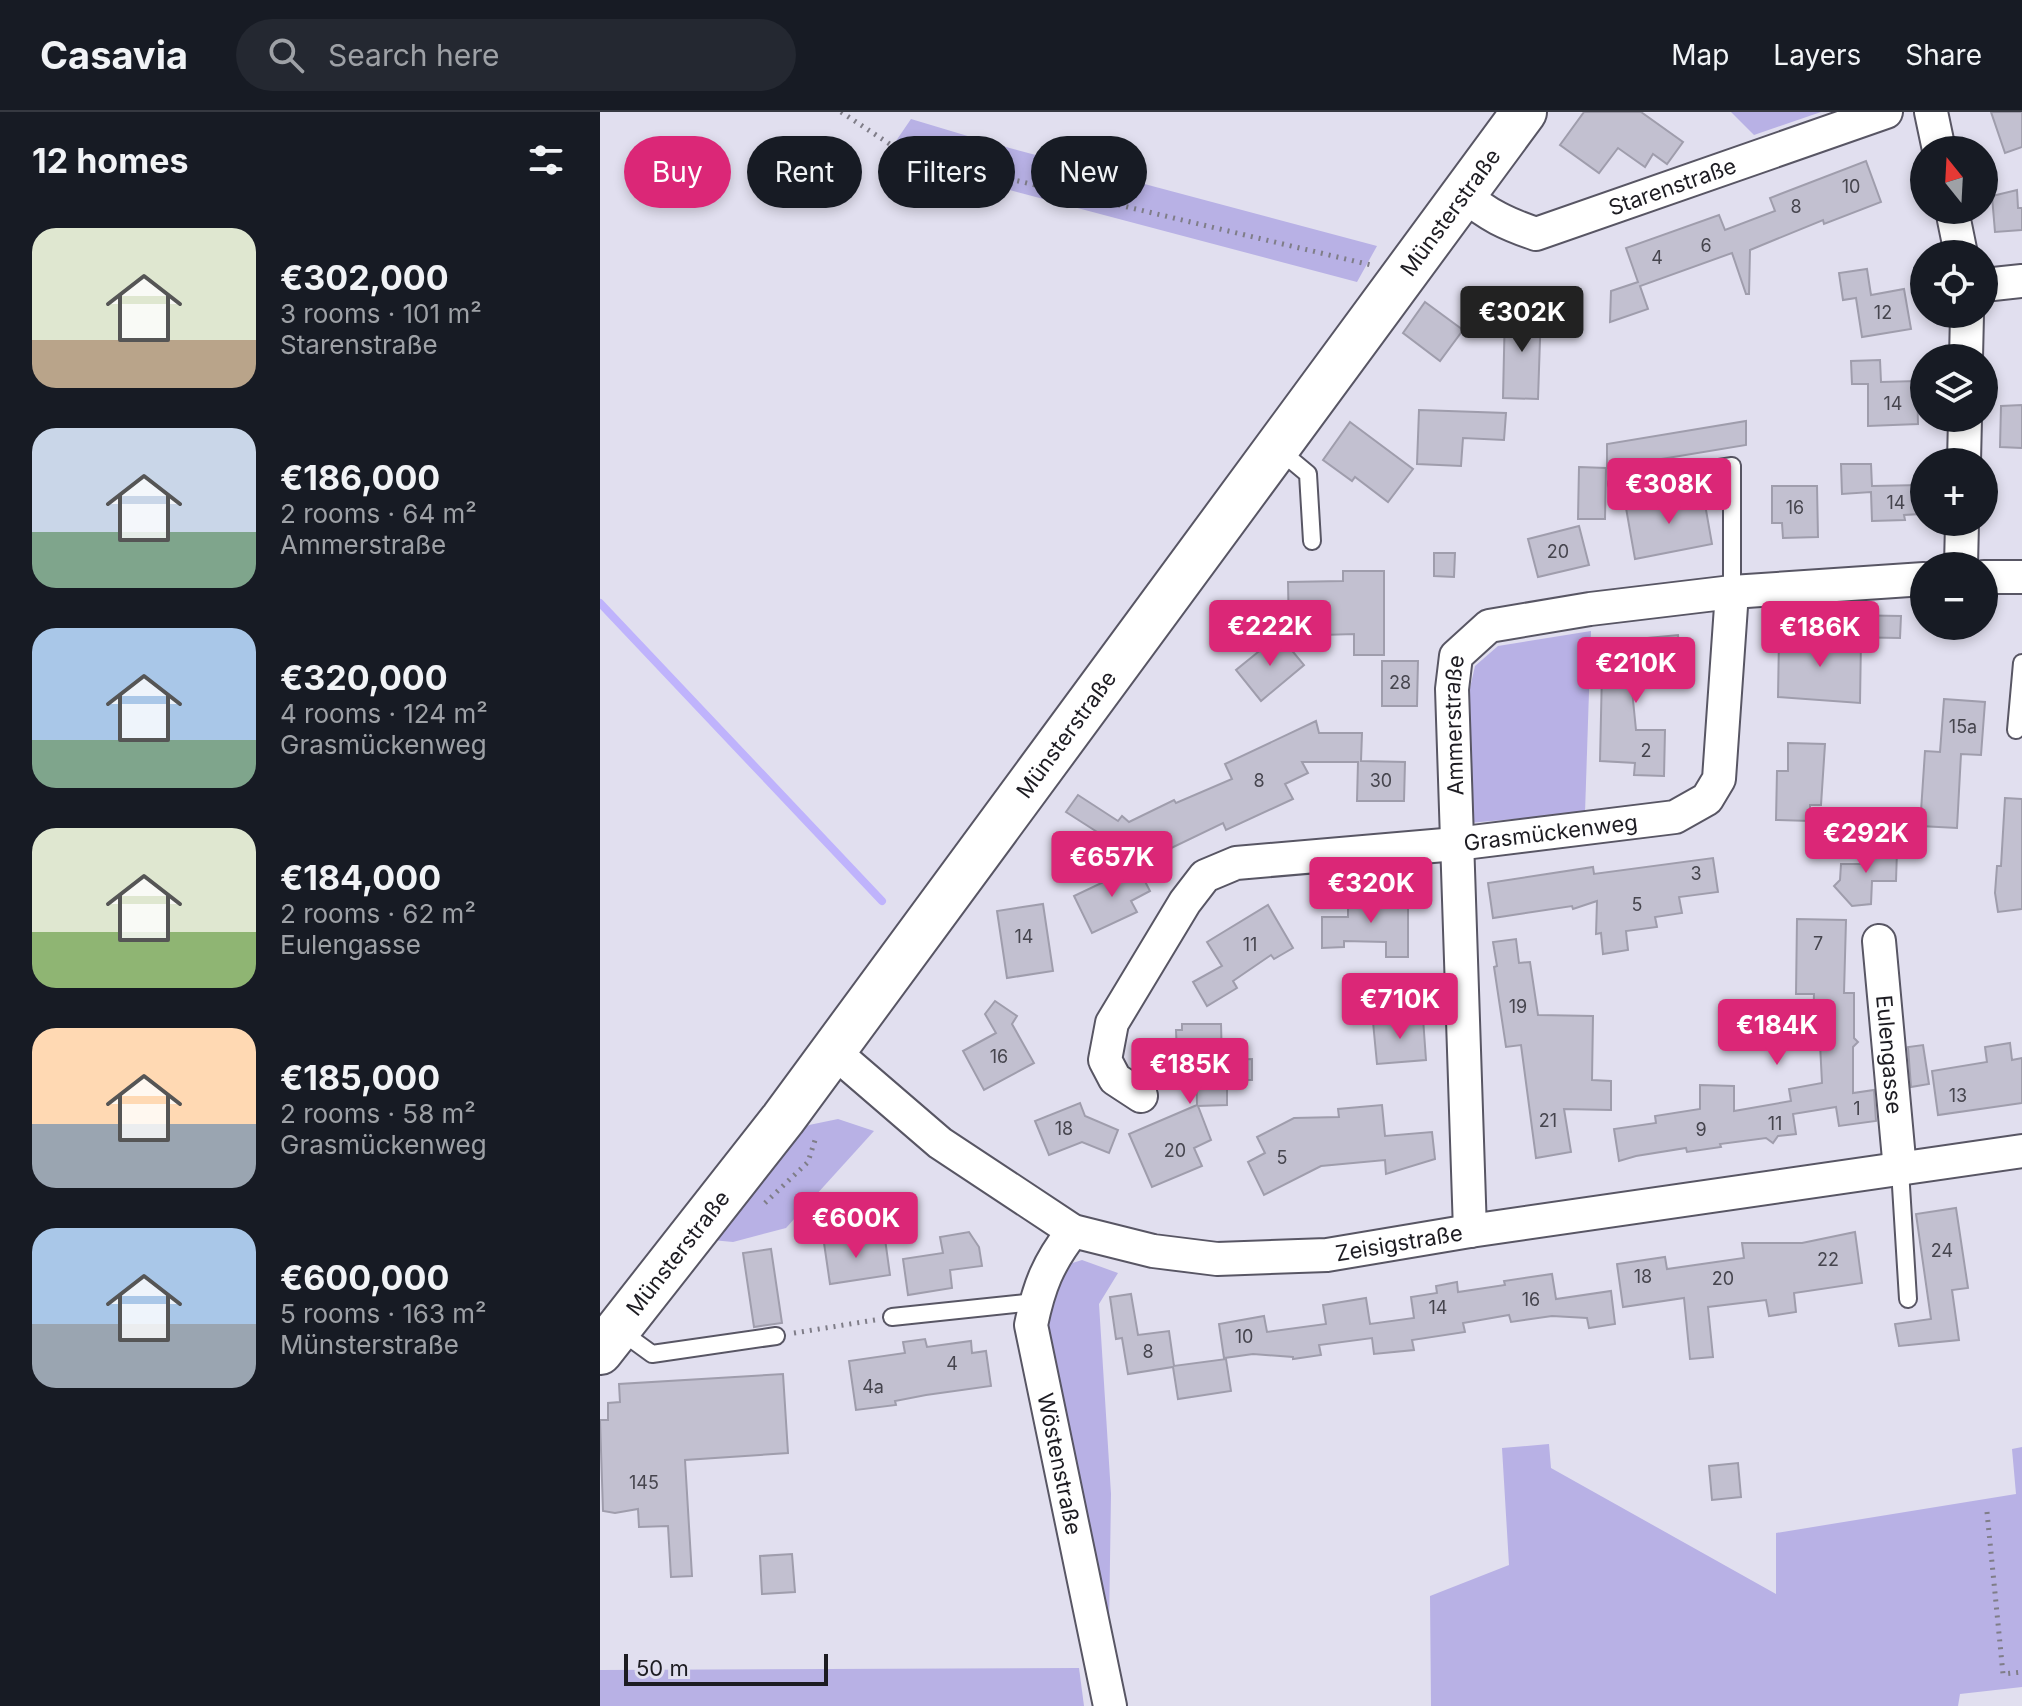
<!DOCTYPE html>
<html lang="en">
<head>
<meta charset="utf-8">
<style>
  :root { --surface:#171b24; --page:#242831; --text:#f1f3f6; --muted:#9ea1a6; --line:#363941; --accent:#db2777 }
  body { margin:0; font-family:Inter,sans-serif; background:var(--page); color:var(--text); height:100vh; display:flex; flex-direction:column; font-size:30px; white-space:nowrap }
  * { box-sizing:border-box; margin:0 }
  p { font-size:26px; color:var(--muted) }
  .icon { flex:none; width:44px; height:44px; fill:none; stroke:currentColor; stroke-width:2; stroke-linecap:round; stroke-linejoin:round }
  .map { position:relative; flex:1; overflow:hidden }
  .details { display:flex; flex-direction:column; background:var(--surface); width:600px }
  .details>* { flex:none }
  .hud { position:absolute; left:24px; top:24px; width:760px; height:72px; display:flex; gap:16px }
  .needle { width:52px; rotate:342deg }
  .controls { position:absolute; left:1310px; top:24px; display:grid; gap:16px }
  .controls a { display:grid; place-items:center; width:88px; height:88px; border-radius:50%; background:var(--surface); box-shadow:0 4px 12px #0003; font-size:40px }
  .scale { position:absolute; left:24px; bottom:20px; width:204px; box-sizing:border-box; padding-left:8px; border:4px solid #1d1c22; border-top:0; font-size:22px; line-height:28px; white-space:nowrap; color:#1d1c22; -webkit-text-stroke:6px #e1dfef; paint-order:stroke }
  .price { position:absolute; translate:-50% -68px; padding:0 18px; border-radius:8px; background:var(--accent); color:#fff; font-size:26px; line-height:52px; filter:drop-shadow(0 2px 4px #0008) }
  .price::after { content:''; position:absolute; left:50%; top:48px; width:24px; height:18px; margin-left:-12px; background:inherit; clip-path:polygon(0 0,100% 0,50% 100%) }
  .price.current { background:#222; color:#fff }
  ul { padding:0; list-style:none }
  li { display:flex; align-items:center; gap:24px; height:200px; padding:0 32px }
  li span { display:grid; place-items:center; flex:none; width:224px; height:160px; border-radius:24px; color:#555 }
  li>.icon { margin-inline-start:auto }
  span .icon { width:96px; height:96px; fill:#fffc; stroke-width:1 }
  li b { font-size:34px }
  h2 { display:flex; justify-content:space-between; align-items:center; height:96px; padding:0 32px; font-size:34px }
  .tag { padding:0 28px; border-radius:36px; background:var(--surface); box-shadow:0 4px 12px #0003; font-size:28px; line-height:72px }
  .tag.current { background:var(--accent); color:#fff }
  header { display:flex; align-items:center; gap:48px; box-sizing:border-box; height:112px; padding:0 40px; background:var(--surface); border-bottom:2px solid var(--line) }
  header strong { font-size:38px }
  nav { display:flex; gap:44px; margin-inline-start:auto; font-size:28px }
  .search { width:560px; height:72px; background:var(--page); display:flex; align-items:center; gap:20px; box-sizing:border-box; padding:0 28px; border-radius:44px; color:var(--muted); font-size:30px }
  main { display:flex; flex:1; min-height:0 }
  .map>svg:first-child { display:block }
  .green { fill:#b8b1e5 }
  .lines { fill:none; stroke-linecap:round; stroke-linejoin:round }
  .stream { stroke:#bfb3fc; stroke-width:8 }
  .building { fill:#c2c0d0; stroke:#9f9dac; stroke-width:2 }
  .service-casing { stroke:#585664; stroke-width:20 }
  .minor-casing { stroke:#585664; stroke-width:36 }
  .primary-casing { stroke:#585664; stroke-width:48 }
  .path { stroke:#7f7d88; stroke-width:5; stroke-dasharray:2 6; stroke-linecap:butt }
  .service { stroke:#fff; stroke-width:16 }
  .minor { stroke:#fff; stroke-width:32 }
  .primary { stroke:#fff; stroke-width:44 }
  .labels { text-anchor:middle; stroke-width:6; stroke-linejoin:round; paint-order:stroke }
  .number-label { font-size:18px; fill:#46454e }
  .street-label { font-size:22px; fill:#1d1c22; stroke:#e1dfef }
</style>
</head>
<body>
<header>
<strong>Casavia</strong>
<div class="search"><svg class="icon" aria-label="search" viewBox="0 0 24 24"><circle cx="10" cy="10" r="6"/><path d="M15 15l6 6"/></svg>Search here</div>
<nav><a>Map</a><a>Layers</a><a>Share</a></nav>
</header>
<main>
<section class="details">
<h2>12 homes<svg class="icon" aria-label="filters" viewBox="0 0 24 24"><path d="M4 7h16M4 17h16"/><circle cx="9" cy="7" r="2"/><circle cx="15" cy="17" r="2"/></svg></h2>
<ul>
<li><span style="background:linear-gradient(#dfe7d0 70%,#b9a48a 0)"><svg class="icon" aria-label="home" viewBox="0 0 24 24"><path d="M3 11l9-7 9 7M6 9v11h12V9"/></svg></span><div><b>€302,000</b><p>3 rooms · 101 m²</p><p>Starenstraße</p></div></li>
<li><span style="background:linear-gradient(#c9d6e8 65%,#7fa58c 0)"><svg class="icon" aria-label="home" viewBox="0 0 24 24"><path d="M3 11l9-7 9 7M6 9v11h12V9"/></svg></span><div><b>€186,000</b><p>2 rooms · 64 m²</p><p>Ammerstraße</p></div></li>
<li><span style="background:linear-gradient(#a9c7e8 70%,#7fa58c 0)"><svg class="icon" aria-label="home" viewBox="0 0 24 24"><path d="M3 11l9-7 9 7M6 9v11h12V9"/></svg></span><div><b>€320,000</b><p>4 rooms · 124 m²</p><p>Grasmückenweg</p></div></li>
<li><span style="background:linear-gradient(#dfe7d0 65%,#8fb573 0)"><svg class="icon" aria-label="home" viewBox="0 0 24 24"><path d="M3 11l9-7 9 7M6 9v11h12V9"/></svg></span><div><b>€184,000</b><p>2 rooms · 62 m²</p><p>Eulengasse</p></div></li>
<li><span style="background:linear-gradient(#ffd9b3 60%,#9aa5b1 0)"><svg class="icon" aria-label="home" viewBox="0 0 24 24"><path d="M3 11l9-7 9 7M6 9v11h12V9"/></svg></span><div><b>€185,000</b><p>2 rooms · 58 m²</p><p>Grasmückenweg</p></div></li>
<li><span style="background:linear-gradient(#a9c7e8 60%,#9aa5b1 0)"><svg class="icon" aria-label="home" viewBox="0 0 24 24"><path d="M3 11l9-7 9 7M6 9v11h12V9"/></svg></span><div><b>€600,000</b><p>5 rooms · 163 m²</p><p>Münsterstraße</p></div></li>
</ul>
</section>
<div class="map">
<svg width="1422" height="1594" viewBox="0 0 1422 1594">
  <rect width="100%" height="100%" fill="#e1dfef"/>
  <g class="green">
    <path d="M1131 0H1221L1154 23Z"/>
    <path d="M311 7 391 31 777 134 757 170 285 45Z"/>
    <path d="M991 519 985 701 869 711 870 576 875 554 898 534Z"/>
    <path d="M238 1007 274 1019 186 1116 133 1130 112 1128 185 1029 209 1013Z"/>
    <path d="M482 1148 518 1161 499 1192 511 1382 509 1515 441 1212 466 1153Z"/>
    <path d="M949 1332 951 1356 1176 1482V1421L1416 1382 1412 1337 1422 1335V1575L1360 1582 1358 1594H831L830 1484 909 1453 902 1336Z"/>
    <path d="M479 1556 484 1594H0V1558Z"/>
  </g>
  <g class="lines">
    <path class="stream" d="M0 491 282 789"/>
  </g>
  <g class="building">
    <path d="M984 0H1041L1083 30 1067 52 1053 42 1045 55 1018 36 999 61 960 33Z"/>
    <path d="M1391 0H1422V35L1405 41Z"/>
    <path d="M1266 49 1281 90 1224 112 1223 108 1150 138 1149 182H1146L1132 141 1040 174 1048 197 1010 210 1011 179 1038 170 1026 136 1119 103 1125 118 1175 99 1170 86Z"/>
    <path d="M1417 78 1418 96H1422V118L1395 120 1392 84Z"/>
    <path d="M1267 157 1271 183 1304 177 1311 217 1262 225 1256 186 1243 188 1239 161Z"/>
    <path d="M825 190 863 218 840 249 803 221Z"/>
    <path d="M905 197 941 198 938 287 903 286Z"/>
    <path d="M1280 248 1281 270 1317 269 1318 312 1268 314V272H1252L1251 249Z"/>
    <path d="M1422 293V336L1400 335 1401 294Z"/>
    <path d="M819 298 906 301 904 328 863 326 861 354 817 352Z"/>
    <path d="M1146 309V333L1007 356V332Z"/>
    <path d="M750 310 813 357 788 390 755 365 752 369 723 348Z"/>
    <path d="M1241 352H1271L1272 374 1321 373V402L1304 403 1305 408 1272 409 1271 380 1242 382Z"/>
    <path d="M979 355 1006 356 1005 407H978Z"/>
    <path d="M1172 374H1217L1218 425 1183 426 1182 411H1172Z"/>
    <path d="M1103 381 1112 432 1035 447 1026 396Z"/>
    <path d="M979 414 989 453 938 465 928 427Z"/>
    <path d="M834 441H855L854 465 834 464Z"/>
    <path d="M743 459H784V543H754V522L689 524 688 470 743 469Z"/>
    <path d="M1243 503 1301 504 1300 526 1243 525Z"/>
    <path d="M679 523 704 553 661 589 636 558Z"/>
    <path d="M1078 523 1081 563 1031 568 1036 618H1065L1064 664 1034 663 1035 651 1000 649 1002 559 1024 558 1022 534H1028L1027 528Z"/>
    <path d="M1179 525 1261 526 1260 591 1178 585Z"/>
    <path d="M782 549H818L817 594H782Z"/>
    <path d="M1344 587 1385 590 1381 643 1361 642 1357 716 1320 714 1325 639 1340 640Z"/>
    <path d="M716 609 719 621H762L761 649 805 650 804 689H757L758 650H702L708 661 685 672 693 687 626 718 623 711 536 753 503 728 505 725 466 700 478 683 518 709 522 704 529 710 574 688 576 691 632 667 625 652Z"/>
    <path d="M1188 631 1225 632 1221 693H1210V709L1176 708 1177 659H1188Z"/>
    <path d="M1405 686 1422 687V797L1398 800 1395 781 1397 754H1401Z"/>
    <path d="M1260 738 1297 739 1296 769H1272L1271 792 1252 794 1234 774 1240 768 1241 752H1260Z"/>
    <path d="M1113 746 1118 780 1079 785 1082 801 1055 805 1057 815 1026 819 1028 838 1003 842 1001 821 996 822 997 789 973 797 972 794 893 806 888 771 993 755 994 762Z"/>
    <path d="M537 754 550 779 531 789 537 800 492 821 474 784Z"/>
    <path d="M808 785V845H786V830L744 829V835L722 836V805H748V789Z"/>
    <path d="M443 792 453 859 407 866 397 799Z"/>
    <path d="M668 793 693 836 674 847 671 843 633 869 637 876 607 894 593 870 622 854 607 830Z"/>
    <path d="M1197 807 1246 808 1244 881H1254V926L1258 930 1253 935V981L1274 978 1276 1009 1239 1014 1236 995 1193 1002 1196 1022 1178 1024 1173 1031 1166 1026 1120 1032 1121 1035 1087 1040 1086 1036 1036 1044 1019 1049 1014 1017 1056 1011 1055 1004 1100 997V973L1134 974V999L1191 989 1189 977 1222 971 1219 912H1213L1214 882H1196Z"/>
    <path d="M916 827 919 851 930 850 938 903 993 904 992 968 1011 969V998L964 997 971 1040 936 1046 921 933 906 935 894 855 897 854 893 830Z"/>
    <path d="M786 874 788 902 758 905 755 877Z"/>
    <path d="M395 889 417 904 412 912 434 951 384 978 363 939 396 921 385 902Z"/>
    <path d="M823 906 826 948 777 952 773 910Z"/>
    <path d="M582 912H621L622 948 652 947V968H627V993L598 994 611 1028 594 1036 602 1054 552 1075 529 1022 597 993 596 949 583 950V944L577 945 576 918H582Z"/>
    <path d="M1410 931 1412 948 1422 946V991L1338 1003 1332 959 1387 950 1385 935Z"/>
    <path d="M1323 933 1329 972 1311 975 1308 935Z"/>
    <path d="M480 991 485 1004 518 1018 509 1041 482 1030 449 1043 435 1009Z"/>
    <path d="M782 993 785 1024 832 1020 835 1047 786 1062 785 1048 721 1054 664 1083 648 1050 665 1041 657 1025 694 1006 739 1005 738 997Z"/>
    <path d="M1356 1096 1368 1176 1352 1178 1359 1228 1299 1234 1295 1212 1331 1207 1316 1102Z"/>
    <path d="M369 1120 379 1135 382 1154 350 1158 352 1176 308 1183 303 1147 343 1141 340 1125Z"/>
    <path d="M1255 1120 1262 1171 1194 1181 1196 1200 1169 1204 1166 1188 1108 1195 1113 1245 1090 1247 1084 1186 1023 1195 1017 1152 1065 1145 1067 1157 1144 1146 1142 1131H1202Z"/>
    <path d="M265 1125 266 1130 285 1127 290 1163 230 1172 224 1131Z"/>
    <path d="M171 1137 182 1211 154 1215 143 1141Z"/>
    <path d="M952 1162 956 1187 1011 1179 1015 1212 989 1216 987 1206 952 1204 911 1210 909 1203 863 1211 865 1220 812 1228 814 1238 774 1242 772 1226 719 1233 721 1243 693 1247V1245L653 1242 624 1246 619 1212 664 1204 667 1220 726 1212 723 1193 766 1186 770 1212 814 1206 811 1185 837 1181 836 1174 857 1170 858 1180 905 1173 904 1169Z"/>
    <path d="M531 1182 538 1223 569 1219 574 1254 626 1247 631 1279 578 1287 573 1255 528 1262 522 1226 516 1227 510 1185Z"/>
    <path d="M325 1227 327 1235 371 1229 372 1241 386 1239 391 1274 326 1283 295 1289 296 1293 256 1298 249 1249 305 1241 303 1230Z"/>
    <path d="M183 1262 188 1341 85 1348 92 1464 71 1465 68 1414 39 1415 38 1397 15 1401 3 1399 0 1308H8V1291L20 1290 19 1272Z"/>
    <path d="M1138 1351 1141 1385 1112 1388 1109 1354Z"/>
    <path d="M192 1442 195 1480 162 1482 160 1444Z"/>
  </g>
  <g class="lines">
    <defs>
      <g id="service">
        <path d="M678 337 708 362 712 429"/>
        <path d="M1017 372 1132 354V480"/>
        <path d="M1416 618 1422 551"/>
        <path d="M1300 1058 1308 1187"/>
        <path d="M292 1205 435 1190"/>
        <path d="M19 1218 52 1242 176 1224"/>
      </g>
      <g id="minor">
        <path d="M1331 0 1339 38"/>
        <path id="s1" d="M865 83C887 103 907 112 936 122L1286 0"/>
        <path d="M1352 98 1361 142"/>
        <path d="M1384 173 1422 169"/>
        <path d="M1366 246 1367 202"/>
        <path d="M1364 350 1365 306"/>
        <path d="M1361 454 1362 410"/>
        <path d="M1384 465H1422"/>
        <path id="s2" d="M1279 829 1300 1058"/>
        <path id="s3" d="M232 938 340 1031 473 1119 553 1139 617 1147 727 1143 870 1119 1422 1039"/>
        <path id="s4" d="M541 984 515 967 505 948 512 911 585 790 605 764 636 751 856 732 1075 705 1107 687 1119 667 1132 480"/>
        <path id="s5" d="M473 1119C448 1151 439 1174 431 1213L510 1594"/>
        <path id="s6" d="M870 1119 852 577 856 544 889 514 990 497 1132 480 1324 467"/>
      </g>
      <g id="primary">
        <path id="s7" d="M0 1240 183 1007 924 0"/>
      </g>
    </defs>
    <use href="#service" class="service-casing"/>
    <use href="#minor" class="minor-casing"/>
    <use href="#primary" class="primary-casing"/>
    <g class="path">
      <path d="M241 0 305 42 771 153"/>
      <path d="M165 1091 208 1050 216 1025"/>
      <path d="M194 1221 275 1208"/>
      <path d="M1387 1400 1403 1562 1422 1560"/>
    </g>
    <use href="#service" class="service"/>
    <use href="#minor" class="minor"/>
    <use href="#primary" class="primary"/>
  </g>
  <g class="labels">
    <g class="number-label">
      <text x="1251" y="81">10</text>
      <text x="1196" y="101">8</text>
      <text x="1106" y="140">6</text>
      <text x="1057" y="152">4</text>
      <text x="1283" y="207">12</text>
      <text x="1293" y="298">14</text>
      <text x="1296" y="397">14</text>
      <text x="1195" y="402">16</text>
      <text x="958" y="446">20</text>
      <text x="800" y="577">28</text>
      <text x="1363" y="621">15a</text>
      <text x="1046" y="645">2</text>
      <text x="659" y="675">8</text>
      <text x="781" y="675">30</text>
      <text x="1096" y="768">3</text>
      <text x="1037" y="799">5</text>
      <text x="424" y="831">14</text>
      <text x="1218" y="838">7</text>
      <text x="650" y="839">11</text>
      <text x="918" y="901">19</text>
      <text x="399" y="951">16</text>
      <text x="1358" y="990">13</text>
      <text x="1257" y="1003">1</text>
      <text x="948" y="1015">21</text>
      <text x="1175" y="1018">11</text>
      <text x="464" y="1023">18</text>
      <text x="1101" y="1024">9</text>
      <text x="575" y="1045">20</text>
      <text x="682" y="1052">5</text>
      <text x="1342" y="1145">24</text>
      <text x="1228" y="1154">22</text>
      <text x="1043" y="1171">18</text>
      <text x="1123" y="1173">20</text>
      <text x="931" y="1194">16</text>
      <text x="838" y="1202">14</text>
      <text x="644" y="1231">10</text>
      <text x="548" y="1246">8</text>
      <text x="352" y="1258">4</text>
      <text x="273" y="1281">4a</text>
      <text x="44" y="1377">145</text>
    </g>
    <g class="street-label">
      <text dy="8" stroke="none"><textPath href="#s1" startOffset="226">Starenstraße</textPath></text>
      <text dy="8" stroke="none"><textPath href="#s7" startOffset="1422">Münsterstraße</textPath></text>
      <text dy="8" stroke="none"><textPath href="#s6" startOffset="506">Ammerstraße</textPath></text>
      <text dy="8" stroke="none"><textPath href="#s7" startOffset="774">Münsterstraße</textPath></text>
      <text dy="8" stroke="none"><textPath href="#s4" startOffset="614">Grasmückenweg</textPath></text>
      <text dy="8" stroke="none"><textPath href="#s2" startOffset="114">Eulengasse</textPath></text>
      <text dy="8" stroke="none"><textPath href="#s3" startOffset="632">Zeisigstraße</textPath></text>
      <text dy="8" stroke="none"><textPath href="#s7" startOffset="126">Münsterstraße</textPath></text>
      <text dy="8" stroke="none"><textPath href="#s5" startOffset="246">Wöstenstraße</textPath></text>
    </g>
  </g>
</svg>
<div class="controls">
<a><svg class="needle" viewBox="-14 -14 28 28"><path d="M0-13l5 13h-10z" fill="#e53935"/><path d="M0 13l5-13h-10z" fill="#9ea1a6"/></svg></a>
<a><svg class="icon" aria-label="locate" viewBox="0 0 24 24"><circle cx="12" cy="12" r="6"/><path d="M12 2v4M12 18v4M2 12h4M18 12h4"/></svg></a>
<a><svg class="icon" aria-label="layers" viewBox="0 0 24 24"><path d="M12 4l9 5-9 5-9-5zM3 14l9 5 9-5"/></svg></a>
<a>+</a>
<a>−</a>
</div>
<div class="scale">50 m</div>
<b class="price current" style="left:922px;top:242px">€302K</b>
<b class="price" style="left:1069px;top:414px">€308K</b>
<b class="price" style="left:670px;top:556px">€222K</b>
<b class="price" style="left:1220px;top:557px">€186K</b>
<b class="price" style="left:1036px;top:593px">€210K</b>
<b class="price" style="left:1266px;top:763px">€292K</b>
<b class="price" style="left:512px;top:787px">€657K</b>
<b class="price" style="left:771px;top:813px">€320K</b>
<b class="price" style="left:800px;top:929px">€710K</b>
<b class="price" style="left:1177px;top:955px">€184K</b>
<b class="price" style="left:590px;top:994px">€185K</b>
<b class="price" style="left:256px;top:1148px">€600K</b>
<div class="hud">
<a class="tag current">Buy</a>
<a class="tag">Rent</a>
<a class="tag">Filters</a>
<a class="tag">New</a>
</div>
</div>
</main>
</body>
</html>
